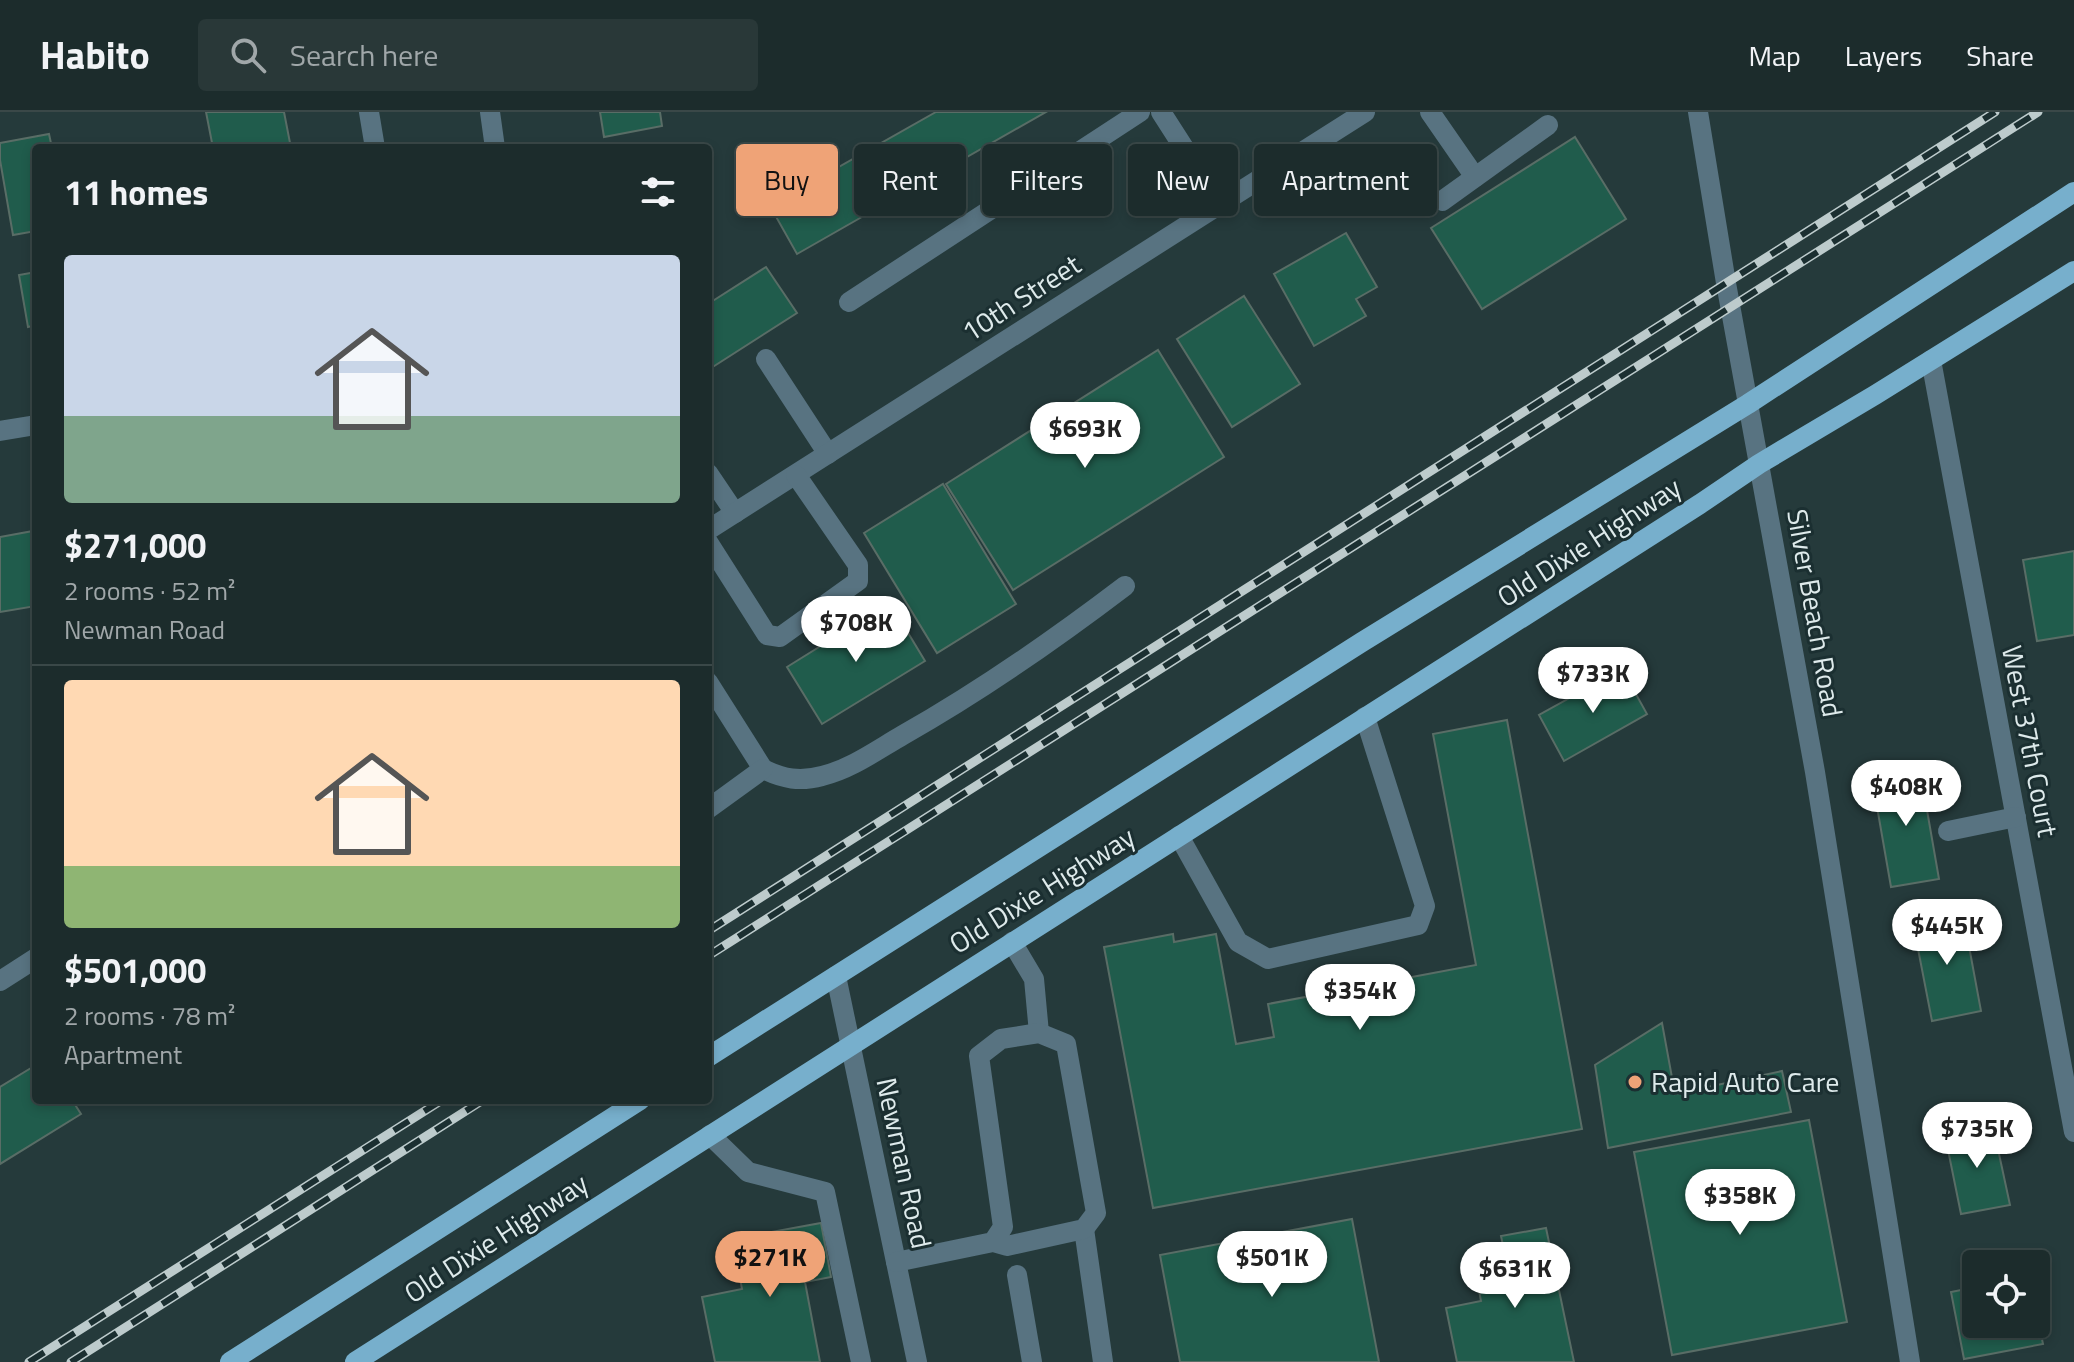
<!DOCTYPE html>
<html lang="en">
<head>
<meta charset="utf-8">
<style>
  :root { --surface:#1c2c2c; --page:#293838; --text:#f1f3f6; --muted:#a0a7a9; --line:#3a4848; --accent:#efa377 }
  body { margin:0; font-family:"Titillium Web",sans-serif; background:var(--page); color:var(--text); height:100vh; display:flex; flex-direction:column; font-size:30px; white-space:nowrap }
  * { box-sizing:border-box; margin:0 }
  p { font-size:26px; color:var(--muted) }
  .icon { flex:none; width:44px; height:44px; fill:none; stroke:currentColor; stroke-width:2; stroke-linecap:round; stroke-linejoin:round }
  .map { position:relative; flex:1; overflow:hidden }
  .panel { position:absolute; left:32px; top:32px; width:680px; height:960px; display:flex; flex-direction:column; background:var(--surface); border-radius:8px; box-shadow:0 4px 12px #0003,0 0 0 2px var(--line) }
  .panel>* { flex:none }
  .banner { position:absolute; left:736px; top:32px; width:760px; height:72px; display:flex; gap:16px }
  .fabs { position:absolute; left:1962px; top:1138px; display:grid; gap:16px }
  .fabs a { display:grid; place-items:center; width:88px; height:88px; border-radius:8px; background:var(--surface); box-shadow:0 4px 12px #0003,0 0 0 2px var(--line); font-size:40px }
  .price { position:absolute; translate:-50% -68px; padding:0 18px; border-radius:28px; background:#fff; color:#222; font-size:26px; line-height:52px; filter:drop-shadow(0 2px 4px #0008) }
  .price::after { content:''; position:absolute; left:50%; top:48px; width:24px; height:18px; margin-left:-12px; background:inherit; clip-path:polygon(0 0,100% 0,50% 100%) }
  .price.active { background:var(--accent); color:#111 }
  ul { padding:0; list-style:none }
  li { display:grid; align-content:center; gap:16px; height:424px; padding:0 32px }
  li+li { border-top:2px solid var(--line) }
  li span { display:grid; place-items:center; height:248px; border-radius:8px; color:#555 }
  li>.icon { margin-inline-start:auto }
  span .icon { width:144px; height:144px; fill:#fffc; stroke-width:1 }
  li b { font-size:34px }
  h2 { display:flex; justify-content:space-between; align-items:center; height:96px; padding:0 32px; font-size:34px }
  .tag { padding:0 28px; border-radius:8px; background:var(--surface); box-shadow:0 4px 12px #0003,0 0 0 2px var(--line); font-size:28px; line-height:72px }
  .tag.active { background:var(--accent); color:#111 }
  header { display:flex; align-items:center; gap:48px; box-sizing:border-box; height:112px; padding:0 40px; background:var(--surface); border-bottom:2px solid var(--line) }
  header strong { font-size:38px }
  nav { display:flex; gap:44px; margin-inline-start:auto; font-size:28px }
  .search { width:560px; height:72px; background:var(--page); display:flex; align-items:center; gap:20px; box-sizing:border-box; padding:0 28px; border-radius:8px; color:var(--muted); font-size:30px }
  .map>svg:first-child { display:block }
  .building { fill:#205c4c; stroke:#596d66; stroke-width:2 }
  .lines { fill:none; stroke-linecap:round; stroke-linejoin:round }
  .minor { stroke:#587381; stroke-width:20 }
  .major { stroke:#77afcc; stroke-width:20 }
  .rail-casing { stroke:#bdcbcc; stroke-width:9 }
  .rail { stroke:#1b2f31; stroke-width:6; stroke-dasharray:18; stroke-linecap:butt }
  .poi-dot { fill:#efa377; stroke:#1b2f31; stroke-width:3 }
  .labels { text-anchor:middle; stroke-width:6; stroke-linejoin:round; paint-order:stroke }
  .street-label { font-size:28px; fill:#deeaeb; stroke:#1b2f31 }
  .poi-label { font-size:28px; fill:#deeaeb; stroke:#1b2f31; text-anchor:start }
</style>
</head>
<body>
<header>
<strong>Habito</strong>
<div class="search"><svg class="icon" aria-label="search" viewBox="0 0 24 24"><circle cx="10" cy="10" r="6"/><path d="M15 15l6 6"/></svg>Search here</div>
<nav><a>Map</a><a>Layers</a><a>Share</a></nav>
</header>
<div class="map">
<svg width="2074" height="1250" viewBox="0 0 2074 1250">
  <rect width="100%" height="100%" fill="#253a3b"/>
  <g class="building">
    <path d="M206 0H284L291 36H213Z"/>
    <path d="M600 0H660L662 14 604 25Z"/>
    <path d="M936 0H1046L797 142 770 94Z"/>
    <path d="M49 22 52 36H36V119L13 123 0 48V31Z"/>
    <path d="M1575 25 1626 107 1482 197 1431 116Z"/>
    <path d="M1346 121 1377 175 1356 187 1366 204 1314 234 1274 162Z"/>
    <path d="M766 155 797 201 708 258V192Z"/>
    <path d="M36 160V213L28 215 19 163Z"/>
    <path d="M1244 184 1300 272 1232 315 1177 227Z"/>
    <path d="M1158 238 1224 345 1013 478 946 372Z"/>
    <path d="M943 372 1016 492 937 541 864 421Z"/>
    <path d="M33 419 36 438V494L0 500V425Z"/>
    <path d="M2074 439V523L2037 529 2023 448Z"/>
    <path d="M890 491 925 549 822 612 787 555Z"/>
    <path d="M1622 557 1647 602 1564 649 1539 603Z"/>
    <path d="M1507 608 1582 1017 1153 1096 1104 835 1173 822 1174 830 1216 822 1236 932 1274 925 1268 892 1476 853 1433 622Z"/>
    <path d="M1920 658 1939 767 1891 775 1872 666Z"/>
    <path d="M1963 802 1981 899 1932 909 1913 811Z"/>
    <path d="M1662 911 1675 982 1782 959 1791 1000 1608 1036 1595 953Z"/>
    <path d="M36 953V988H72L81 1002 0 1052V975Z"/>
    <path d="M1809 1008 1847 1210 1672 1243 1634 1040Z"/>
    <path d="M1993 1014 2010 1093 1961 1102 1945 1023Z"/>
    <path d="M1352 1107 1379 1250H1180L1160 1143Z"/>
    <path d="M821 1111 831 1165 805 1170 820 1250H715L702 1185 742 1177 733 1127Z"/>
    <path d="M1546 1116 1574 1250H1457L1446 1196 1481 1189 1477 1168 1509 1162 1501 1124Z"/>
    <path d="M2036 1166 2041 1194 2036 1195Z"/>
    <path d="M1976 1175V1212H2036V1199L2043 1232 1964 1247 1951 1180Z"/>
  </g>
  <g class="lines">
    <g class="minor">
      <path d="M369 0 375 36"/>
      <path d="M490 0 495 36"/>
      <path d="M1161 0 1220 92"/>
      <path d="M1430 0 1475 65"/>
      <path d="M1698 0 1726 171 1815 660 1910 1250"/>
      <path d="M1442 89 1548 13"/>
      <path d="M849 190 1140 0"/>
      <path d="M766 247 828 342"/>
      <path d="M1931 248 2074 1020"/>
      <path d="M0 319 36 313"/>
      <path d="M708 361 735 401"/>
      <path d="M708 418 1365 0"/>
      <path d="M708 430 767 523 780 525 858 469V453L796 363"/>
      <path d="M708 570 763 657"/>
      <path d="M763 657C783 667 800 670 822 664 851 657 877 638 903 623 981 579 1054 528 1125 474"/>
      <path d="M708 697 763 657"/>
      <path d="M1948 719 2016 705"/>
      <path d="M1179 724 1238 830 1268 847 1418 813 1425 794 1365 605"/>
      <path d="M1012 830 1034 867 1039 921"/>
      <path d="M836 864 917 1250"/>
      <path d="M0 869 36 846"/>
      <path d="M710 1023 748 1060 825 1080 861 1250"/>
      <path d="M1084 1117 1103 1250"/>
      <path d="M896 1150 993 1130 1003 1115 979 944 1001 927 1039 921 1066 932 1096 1101 1084 1117 1007 1134 993 1130"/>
      <path d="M1017 1163 1032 1250"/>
    </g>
    <g class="major">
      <path d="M708 945 1362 530 1748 292 2074 80"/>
      <path d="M230 1250 640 988"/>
      <path d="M355 1250 1700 392 1759 352 1875 283 2074 159"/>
    </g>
    <defs>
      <g id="rail">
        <path d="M708 819 1995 0"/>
        <path d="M708 844 2038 0"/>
        <path d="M29 1250 442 988"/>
        <path d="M71 1250 483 988"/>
      </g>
    </defs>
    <use href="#rail" class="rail-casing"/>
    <use href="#rail" class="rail"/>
  </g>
  <circle class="poi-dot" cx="1635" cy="970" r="8"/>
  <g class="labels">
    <g class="street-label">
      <text transform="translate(1021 186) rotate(-33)" y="10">10th Street</text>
      <text transform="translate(1589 430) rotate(-33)" y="10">Old Dixie Highway</text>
      <text transform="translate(1815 501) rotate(80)" y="10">Silver Beach Road</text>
      <text transform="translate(2030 629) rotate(79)" y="10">West 37th Court</text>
      <text transform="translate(1042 778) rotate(-32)" y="10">Old Dixie Highway</text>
      <text transform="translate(904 1051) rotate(78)" y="10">Newman Road</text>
      <text transform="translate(496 1126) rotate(-33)" y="10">Old Dixie Highway</text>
    </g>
    <g class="poi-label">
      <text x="1651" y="980">Rapid Auto Care</text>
    </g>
  </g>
</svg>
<div class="fabs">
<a><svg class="icon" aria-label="locate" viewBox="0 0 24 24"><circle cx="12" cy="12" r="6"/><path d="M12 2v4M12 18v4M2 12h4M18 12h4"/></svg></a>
</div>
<b class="price" style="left:1085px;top:358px">$693K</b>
<b class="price" style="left:856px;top:552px">$708K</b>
<b class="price" style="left:1593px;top:603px">$733K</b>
<b class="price" style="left:1906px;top:716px">$408K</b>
<b class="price" style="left:1947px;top:855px">$445K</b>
<b class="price" style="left:1360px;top:920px">$354K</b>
<b class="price" style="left:1977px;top:1058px">$735K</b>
<b class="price" style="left:1740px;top:1125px">$358K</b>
<b class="price active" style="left:770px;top:1187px">$271K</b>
<b class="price" style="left:1272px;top:1187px">$501K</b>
<b class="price" style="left:1515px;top:1198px">$631K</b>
<div class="banner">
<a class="tag active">Buy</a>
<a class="tag">Rent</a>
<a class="tag">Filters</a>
<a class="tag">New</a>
<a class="tag">Apartment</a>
</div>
<section class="panel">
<h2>11 homes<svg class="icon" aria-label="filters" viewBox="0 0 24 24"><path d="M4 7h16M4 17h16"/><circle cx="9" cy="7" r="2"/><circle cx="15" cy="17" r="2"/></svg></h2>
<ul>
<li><span style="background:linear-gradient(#c9d6e8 65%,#7fa58c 0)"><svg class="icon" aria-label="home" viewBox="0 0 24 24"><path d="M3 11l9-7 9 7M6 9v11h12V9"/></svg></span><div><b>$271,000</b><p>2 rooms · 52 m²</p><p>Newman Road</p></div></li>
<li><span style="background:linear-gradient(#ffd9b3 75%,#8fb573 0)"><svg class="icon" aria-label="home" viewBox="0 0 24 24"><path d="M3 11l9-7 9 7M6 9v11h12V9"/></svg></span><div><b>$501,000</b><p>2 rooms · 78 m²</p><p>Apartment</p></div></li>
</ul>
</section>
</div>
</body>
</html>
